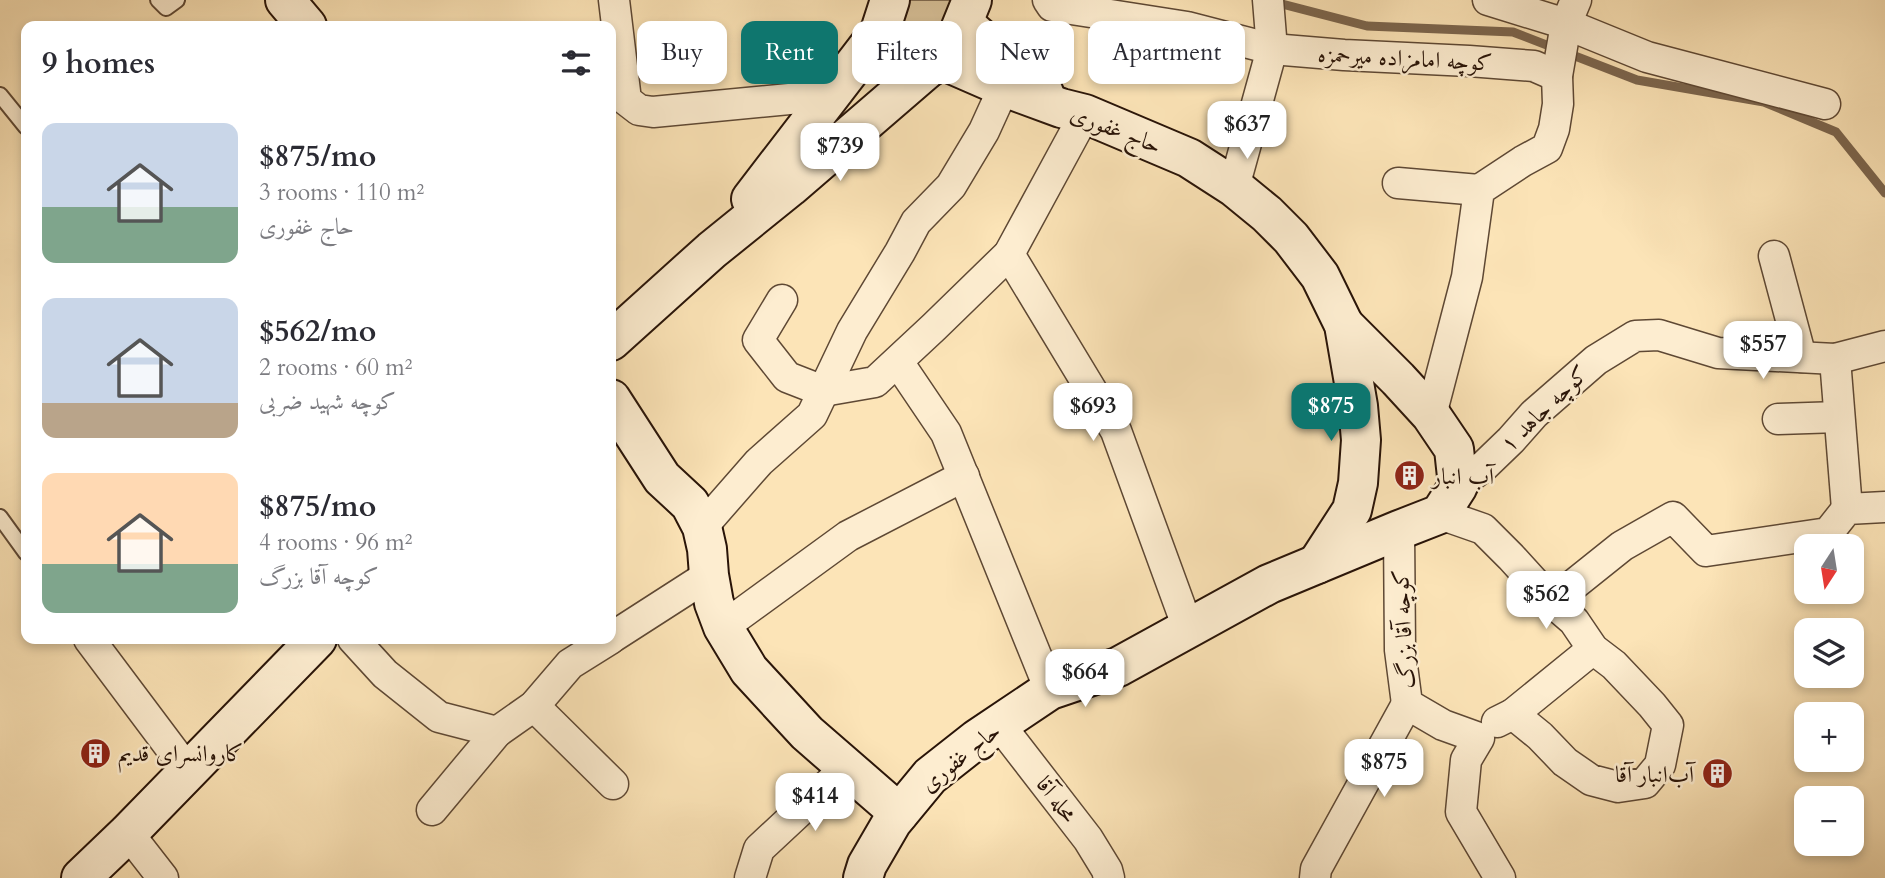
<!DOCTYPE html>
<html lang="en">
<head>
<meta charset="utf-8">
<style>
  :root { --surface:#fff; --page:#f7f7f7; --text:#2b2b33; --muted:#7c7c81; --accent:#0f766e }
  body { margin:0; font-family:Cardo,Amiri,serif; background:var(--page); color:var(--text); height:100vh; display:flex; flex-direction:column; font-size:26px; white-space:nowrap }
  * { box-sizing:border-box; margin:0 }
  p { font-size:23px; color:var(--muted) }
  .icon { flex:none; width:38px; height:38px; fill:none; stroke:currentColor; stroke-width:2; stroke-linecap:round; stroke-linejoin:round }
  .map { position:relative; flex:1; overflow:hidden }
  .panel { position:absolute; left:21px; top:21px; width:595px; height:623px; display:flex; flex-direction:column; background:var(--surface); border-radius:14px; box-shadow:0 4px 10px #0003 }
  .panel>* { flex:none }
  .hud { position:absolute; left:637px; top:21px; width:665px; height:63px; display:flex; gap:14px }
  .needle { width:46px; rotate:192deg }
  .buttons { position:absolute; left:1794px; top:534px; display:grid; gap:14px }
  .buttons a { display:grid; place-items:center; width:70px; height:70px; border-radius:14px; background:var(--surface); box-shadow:0 4px 10px #0003; font-size:35px }
  .price { position:absolute; translate:-50% -60px; padding:0 16px; border-radius:14px; background:#fff; color:#222; font-size:23px; line-height:46px; filter:drop-shadow(0 2px 4px #0008) }
  .price::after { content:''; position:absolute; left:50%; top:42px; width:21px; height:16px; margin-left:-10px; background:inherit; clip-path:polygon(0 0,100% 0,50% 100%) }
  .price.active { background:var(--accent); color:#fff }
  ul { padding:0; list-style:none }
  li { display:flex; align-items:center; gap:21px; height:175px; padding:0 21px }
  li span { display:grid; place-items:center; flex:none; width:196px; height:140px; border-radius:14px; color:#555 }
  li>.icon { margin-inline-start:auto }
  span .icon { width:84px; height:84px; fill:#fffc; stroke-width:1 }
  li b { font-size:30px }
  h2 { display:flex; justify-content:space-between; align-items:center; height:84px; padding:0 21px; font-size:30px }
  .pill { padding:0 24px; border-radius:14px; background:var(--surface); box-shadow:0 4px 10px #0003; font-size:24px; line-height:63px }
  .pill.active { background:var(--accent); color:#fff }
  .map>svg:first-child { display:block }
  .green { fill:#d8c199; stroke:#806a50; stroke-width:2 }
  .lines { fill:none; stroke-linecap:round; stroke-linejoin:round }
  .stream { stroke:#7c664e; stroke-width:9 }
  .lane-casing { stroke:#5e4834; stroke-width:18 }
  .street-casing { stroke:#5e4834; stroke-width:33 }
  .secondary-casing { stroke:#291408; stroke-width:42 }
  .lane { stroke:#fdedd0; stroke-width:14 }
  .street { stroke:#fdedd0; stroke-width:30 }
  .secondary { stroke:#fdedd0; stroke-width:38 }
  .labels { text-anchor:middle; stroke-width:5; stroke-linejoin:round; paint-order:stroke }
  .street-label { font-size:23px; fill:#291408; stroke:#fdedd0 }
  .poi-label { font-size:23px; fill:#291408; stroke:#fdedd0; text-anchor:start }
</style>
</head>
<body>
<div class="map">
<svg width="1885" height="878" viewBox="0 0 1885 878">
  <rect width="100%" height="100%" fill="#fce4b7"/>
  <filter id="stains"><feTurbulence type="fractalNoise" baseFrequency=".00286" numOctaves="4"/><feColorMatrix values="0 0 0 0 .2 0 0 0 0 .09 0 0 0 0 .02 0 0 0 .5 -.17"/></filter>
  <radialGradient id="worn" r=".72"><stop offset=".6" stop-color="#630" stop-opacity="0"/><stop offset="1" stop-color="#630" stop-opacity=".3"/></radialGradient>
  <path class="green" d="M901 0H958L931 44 914 40 899 25Z"/>
  <g class="lines">
    <path class="stream" d="M1274 2 1367 26 1513 32 1637 80 1764 102 1836 132 1885 193"/>
    <defs>
      <g id="lane">
        <path d="M158 0 166 8 177 0"/>
        <path d="M0 95 26 127"/>
        <path d="M0 517 26 553"/>
      </g>
      <g id="street">
        <path d="M614 0 626 100 639 110 653 112 831 95"/>
        <path d="M1048 0 1052 6 1187 27 1272 49 1344 55 1469 61 1534 66 1557 76"/>
        <path d="M1488 0 1566 24 1647 57 1825 104"/>
        <path d="M1398 183 1479 190"/>
        <path d="M1234 187 1272 49 1268 0"/>
        <path d="M1009 254 1116 431 1188 628"/>
        <path d="M1774 256 1801 357"/>
        <path d="M782 300 758 340 787 377 823 391 875 382 934 327 1009 254 1085 114"/>
        <path d="M1835 359 1847 509"/>
        <path d="M898 362 946 433 1050 690"/>
        <path d="M1431 415 1467 277 1479 190 1523 161 1547 148 1554 129 1558 104 1557 76 1566 24 1576 0"/>
        <path d="M1778 419 1839 417"/>
        <path d="M1458 486 1484 466 1511 440 1534 414 1596 360 1635 336 1659 335 1718 353 1835 359 1885 346"/>
        <path d="M1440 514 1483 529 1511 557 1552 602 1574 621 1593 649 1614 665 1652 705 1668 725 1660 765 1645 783 1618 787 1591 780 1565 762 1540 736 1513 714"/>
        <path d="M702 527 759 462 812 415 852 331 900 252 916 222 951 186 984 131 1004 87"/>
        <path d="M1399 530 1400 650 1407 704 1443 725 1479 738 1466 760 1461 812 1500 878"/>
        <path d="M1552 602 1622 546 1673 517 1706 551 1828 533 1847 509 1885 507"/>
        <path d="M723 627 848 536 964 476"/>
        <path d="M611 638 709 575"/>
        <path d="M89 639 188 771"/>
        <path d="M353 639 385 674 439 717 497 732 534 706 570 664 610 639"/>
        <path d="M534 706 613 784"/>
        <path d="M1497 722 1513 714 1593 649"/>
        <path d="M999 724 1088 839 1107 870 1109 878"/>
        <path d="M432 810 497 732"/>
        <path d="M128 833 163 878"/>
        <path d="M750 878 759 849 847 767"/>
        <path d="M1315 878 1316 869 1407 704"/>
      </g>
      <g id="secondary">
        <path d="M285 0 307 26"/>
        <path d="M964 24 1044 93"/>
        <path d="M880 31 892 52 906 61 928 68 942 60 957 37 972 0"/>
        <path d="M942 60 1004 87 1061 108 1085 114 1189 158 1234 187 1267 214 1291 238 1320 276 1344 325 1358 406 1361 440 1358 483 1352 510 1317 564"/>
        <path d="M751 199 880 31 890 0"/>
        <path d="M611 341 712 250 790 187 928 68"/>
        <path d="M611 399 662 478 690 504 702 527 707 549 709 575 714 603 723 627 749 670 807 733 899 813"/>
        <path d="M81 878 128 833 317 639"/>
        <path d="M863 878 867 865 892 822 930 776 977 739 1050 690 1118 667 1269 584 1399 530 1440 514 1458 486 1454 449 1431 415 1398 379 1344 325"/>
      </g>
    </defs>
    <use href="#lane" class="lane-casing"/>
    <use href="#street" class="street-casing"/>
    <use href="#secondary" class="secondary-casing"/>
    <use href="#lane" class="lane"/>
    <use href="#street" class="street"/>
    <use href="#secondary" class="secondary"/>
  </g>
  <defs>
    <symbol id="building-disc" viewBox="-11 -11 22 22"><circle r="9.5" fill="#8f2418" stroke="#fdedd0"/><path d="M-4-6H4V6H1V3H-1V6H-4ZM-2.5-4.3h1.7v1.8h-1.7ZM.8-4.3h1.7v1.8H.8ZM-2.5-1h1.7V.8h-1.7ZM.8-1h1.7V.8H.8Z" fill="#fff"/></symbol>
  </defs>
  <g fill-rule="evenodd">
    <use href="#building-disc" x="1392" y="458" width="35" height="35"/>
    <use href="#building-disc" x="78" y="736" width="35" height="35"/>
    <use href="#building-disc" x="1700" y="756" width="35" height="35"/>
  </g>
  <g class="labels">
    <g class="street-label">
      <text transform="translate(1405 58) rotate(3)" y="8">کوچه امامزاده میرحمزه</text>
      <text transform="translate(1116 129) rotate(21)" y="8">حاج غفوری</text>
      <text transform="translate(1544 408) rotate(-44)" y="8">کوچه جاهد ۱</text>
      <text transform="translate(1403 629) rotate(-93)" y="8">کوچه آقا بزرگ</text>
      <text transform="translate(960 757) rotate(-39)" y="8">حاج غفوری</text>
      <text transform="translate(1057 799) rotate(52)" y="8">محله آقا</text>
    </g>
    <g class="poi-label">
      <text x="1432" y="484">آب انبار</text>
      <text x="118" y="761">کاروانسرای قدیم</text>
      <text x="1694" y="782" text-anchor="end">آب‌انبار آقا</text>
    </g>
  </g>
  <rect width="100%" height="100%" filter="url(#stains)"/>
  <rect width="100%" height="100%" fill="url(#worn)"/>
</svg>
<div class="buttons">
<a><svg class="needle" viewBox="-14 -14 28 28"><path d="M0-13l5 13h-10z" fill="#e53935"/><path d="M0 13l5-13h-10z" fill="#7c7c81"/></svg></a>
<a><svg class="icon" aria-label="layers" viewBox="0 0 24 24"><path d="M12 4l9 5-9 5-9-5zM3 14l9 5 9-5"/></svg></a>
<a>+</a>
<a>−</a>
</div>
<b class="price" style="left:1247px;top:161px">$637</b>
<b class="price" style="left:840px;top:183px">$739</b>
<b class="price" style="left:1763px;top:381px">$557</b>
<b class="price" style="left:1093px;top:443px">$693</b>
<b class="price active" style="left:1331px;top:443px">$875</b>
<b class="price" style="left:1546px;top:631px">$562</b>
<b class="price" style="left:1085px;top:709px">$664</b>
<b class="price" style="left:1384px;top:799px">$875</b>
<b class="price" style="left:815px;top:833px">$414</b>
<div class="hud">
<a class="pill">Buy</a>
<a class="pill active">Rent</a>
<a class="pill">Filters</a>
<a class="pill">New</a>
<a class="pill">Apartment</a>
</div>
<section class="panel">
<h2>9 homes<svg class="icon" aria-label="filters" viewBox="0 0 24 24"><path d="M4 7h16M4 17h16"/><circle cx="9" cy="7" r="2"/><circle cx="15" cy="17" r="2"/></svg></h2>
<ul>
<li><span style="background:linear-gradient(#c9d6e8 60%,#7fa58c 0)"><svg class="icon" aria-label="home" viewBox="0 0 24 24"><path d="M3 11l9-7 9 7M6 9v11h12V9"/></svg></span><div><b>$875/mo</b><p>3 rooms · 110 m²</p><p>حاج غفوری</p></div></li>
<li><span style="background:linear-gradient(#c9d6e8 75%,#b9a48a 0)"><svg class="icon" aria-label="home" viewBox="0 0 24 24"><path d="M3 11l9-7 9 7M6 9v11h12V9"/></svg></span><div><b>$562/mo</b><p>2 rooms · 60 m²</p><p>کوچه شهید ضربی</p></div></li>
<li><span style="background:linear-gradient(#ffd9b3 65%,#7fa58c 0)"><svg class="icon" aria-label="home" viewBox="0 0 24 24"><path d="M3 11l9-7 9 7M6 9v11h12V9"/></svg></span><div><b>$875/mo</b><p>4 rooms · 96 m²</p><p>کوچه آقا بزرگ</p></div></li>
</ul>
</section>
</div>
</body>
</html>
